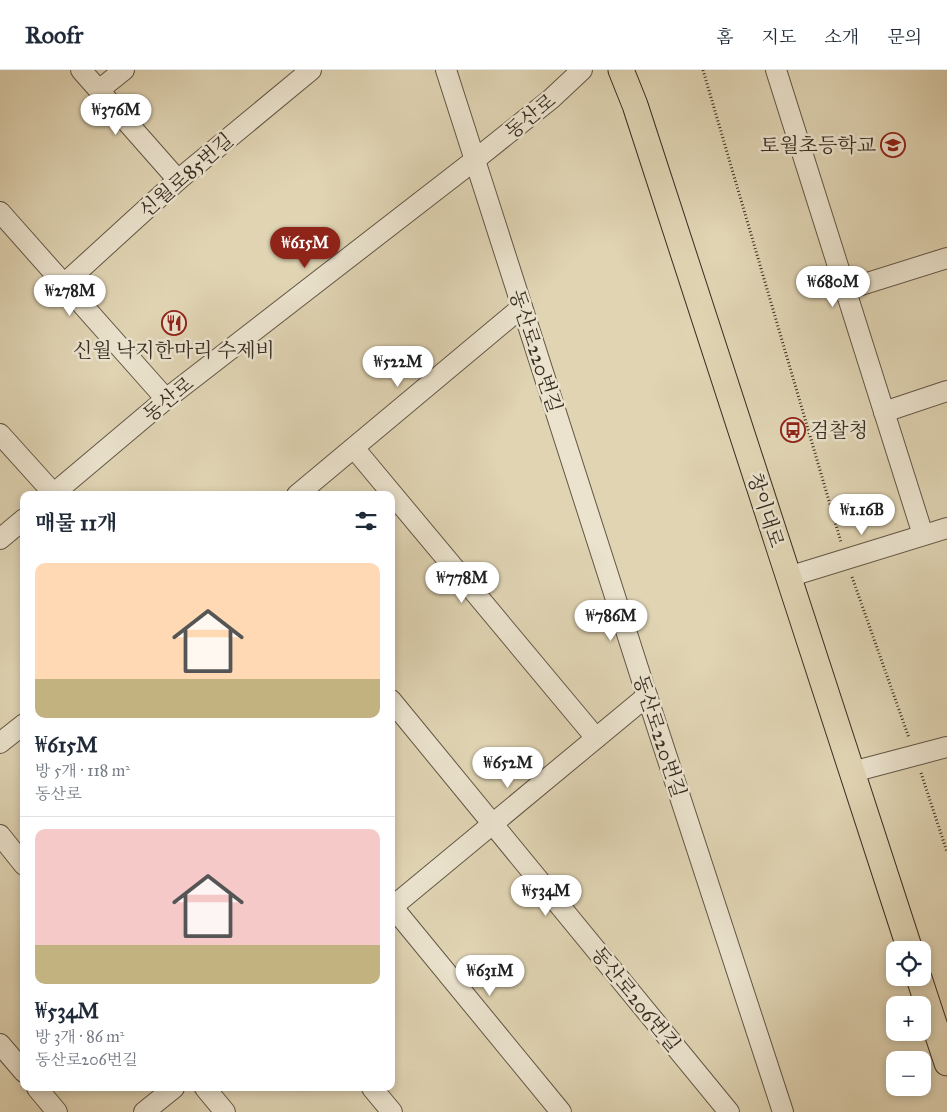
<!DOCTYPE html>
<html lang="ko">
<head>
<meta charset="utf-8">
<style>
  :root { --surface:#fff; --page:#f2f2f3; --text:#1f2937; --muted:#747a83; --line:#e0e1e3; --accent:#8f2418 }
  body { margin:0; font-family:"IM FELL Great Primer","Noto Serif KR",serif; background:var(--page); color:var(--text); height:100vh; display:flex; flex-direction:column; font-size:19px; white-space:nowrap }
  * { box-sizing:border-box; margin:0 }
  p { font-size:16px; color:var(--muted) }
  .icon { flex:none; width:28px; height:28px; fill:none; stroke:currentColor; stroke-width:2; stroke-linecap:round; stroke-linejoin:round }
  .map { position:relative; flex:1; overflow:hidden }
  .side { position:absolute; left:20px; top:421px; width:375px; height:600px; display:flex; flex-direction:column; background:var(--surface); border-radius:10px; box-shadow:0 2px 8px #0003 }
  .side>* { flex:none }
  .tools { position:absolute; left:886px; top:871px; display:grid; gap:10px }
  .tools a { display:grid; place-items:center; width:45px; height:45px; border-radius:10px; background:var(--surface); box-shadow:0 2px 8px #0003; font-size:25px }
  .price { position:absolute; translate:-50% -42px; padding:0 11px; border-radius:18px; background:#fff; color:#222; font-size:16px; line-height:32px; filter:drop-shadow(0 1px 2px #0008) }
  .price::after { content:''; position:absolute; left:50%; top:30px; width:15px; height:11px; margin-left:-8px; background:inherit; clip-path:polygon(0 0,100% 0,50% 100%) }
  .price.active { background:var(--accent); color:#fff }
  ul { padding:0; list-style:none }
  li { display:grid; align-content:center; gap:10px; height:265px; padding:0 15px }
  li+li { border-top:1px solid var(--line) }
  li span { display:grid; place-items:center; height:155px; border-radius:10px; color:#555 }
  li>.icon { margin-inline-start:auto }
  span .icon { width:90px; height:90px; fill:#fffc; stroke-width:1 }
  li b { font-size:21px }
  h2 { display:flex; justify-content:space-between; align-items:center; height:60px; padding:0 15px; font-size:21px }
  header { display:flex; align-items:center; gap:30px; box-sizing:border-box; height:70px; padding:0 25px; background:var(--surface); border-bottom:1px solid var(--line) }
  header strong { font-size:24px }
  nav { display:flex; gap:28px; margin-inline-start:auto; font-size:18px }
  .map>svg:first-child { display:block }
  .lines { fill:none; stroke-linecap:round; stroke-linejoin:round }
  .minor-casing { stroke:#625746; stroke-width:22 }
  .major-casing { stroke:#382d22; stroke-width:27 }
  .path { stroke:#382d22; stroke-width:3; stroke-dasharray:1 2.5; stroke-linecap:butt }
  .minor { stroke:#ebe3ce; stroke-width:20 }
  .major { stroke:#e0d4b3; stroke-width:25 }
  .labels { text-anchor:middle; stroke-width:5; stroke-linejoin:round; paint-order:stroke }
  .street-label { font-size:20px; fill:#382d22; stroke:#ebe3ce }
  .poi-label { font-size:20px; fill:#382d22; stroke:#ebe3ce; text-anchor:end }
</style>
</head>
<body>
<header>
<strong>Roofr</strong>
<nav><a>홈</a><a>지도</a><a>소개</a><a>문의</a></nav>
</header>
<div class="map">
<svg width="947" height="1042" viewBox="0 0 947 1042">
  <rect width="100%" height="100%" fill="#e0d4b3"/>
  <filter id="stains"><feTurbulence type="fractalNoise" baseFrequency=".004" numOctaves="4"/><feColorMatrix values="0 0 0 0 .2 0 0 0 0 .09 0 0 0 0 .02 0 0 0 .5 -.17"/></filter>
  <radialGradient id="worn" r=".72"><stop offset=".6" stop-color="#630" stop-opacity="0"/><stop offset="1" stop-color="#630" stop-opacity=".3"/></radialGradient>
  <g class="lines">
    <defs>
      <g id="minor">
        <path d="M81 0 178 110"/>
        <path d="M446 0 647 626 783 1042"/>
        <path d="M776 0 923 465"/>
        <path d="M99 20 124 0"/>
        <path d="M0 142 166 329"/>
        <path d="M64 214 178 110 311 0"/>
        <path d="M845 220 947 188"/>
        <path d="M884 342 947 321"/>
        <path d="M0 364 55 425"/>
        <path d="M354 378 596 668"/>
        <path d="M52 425 166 329 476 89 551 29 582 0"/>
        <path d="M297 425 522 237"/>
        <path d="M0 469 24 449"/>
        <path d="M788 507 947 458"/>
        <path d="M391 630 729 1042"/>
        <path d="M0 673 24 654"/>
        <path d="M852 702 947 677"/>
        <path d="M0 765 24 795"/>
        <path d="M391 835 561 1042"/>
        <path d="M391 838 647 626"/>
        <path d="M0 974 24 1002"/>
        <path d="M37 1018 57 1042"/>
        <path d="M205 1018 225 1042"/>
        <path d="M372 1018 392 1042"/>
        <path d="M144 1042 174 1018"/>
      </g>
      <g id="major">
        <path d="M621 0 635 35 910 880"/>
        <path d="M919 908 947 993"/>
      </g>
    </defs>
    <use href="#minor" class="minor-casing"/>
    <use href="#major" class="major-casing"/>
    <g class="path">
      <path d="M703 0 841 472"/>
      <path d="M852 507 909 668"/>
      <path d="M921 703 947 782"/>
    </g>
    <use href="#minor" class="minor"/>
    <use href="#major" class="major"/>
  </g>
  <defs>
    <symbol id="school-ring" viewBox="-11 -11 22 22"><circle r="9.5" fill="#ebe3ce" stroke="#8f2418" stroke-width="1.5"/><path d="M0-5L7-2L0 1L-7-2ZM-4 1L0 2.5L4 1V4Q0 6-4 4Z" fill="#8f2418"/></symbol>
    <symbol id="restaurant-ring" viewBox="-11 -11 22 22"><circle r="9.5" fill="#ebe3ce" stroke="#8f2418" stroke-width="1.5"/><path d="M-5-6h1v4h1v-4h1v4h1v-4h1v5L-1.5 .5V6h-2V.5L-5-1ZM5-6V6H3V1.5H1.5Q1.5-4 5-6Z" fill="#8f2418"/></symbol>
    <symbol id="bus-ring" viewBox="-11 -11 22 22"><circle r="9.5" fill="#ebe3ce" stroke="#8f2418" stroke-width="1.5"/><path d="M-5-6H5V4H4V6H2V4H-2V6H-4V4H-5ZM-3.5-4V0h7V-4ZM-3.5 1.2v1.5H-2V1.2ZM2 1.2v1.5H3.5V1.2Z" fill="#8f2418"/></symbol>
  </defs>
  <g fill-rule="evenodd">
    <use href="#school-ring" x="879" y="61" width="28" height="28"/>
    <use href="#restaurant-ring" x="160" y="239" width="28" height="28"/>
    <use href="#bus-ring" x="779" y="346" width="28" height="28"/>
  </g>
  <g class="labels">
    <g class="street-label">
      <text transform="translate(530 46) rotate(-39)" y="7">동산로</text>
      <text transform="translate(186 105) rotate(-41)" y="7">신월로85번길</text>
      <text transform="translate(536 281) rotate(72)" y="7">동산로220번길</text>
      <text transform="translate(168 329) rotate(-39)" y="7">동산로</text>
      <text transform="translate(766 440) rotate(72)" y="7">창이대로</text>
      <text transform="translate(660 666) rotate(72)" y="7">동산로220번길</text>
      <text transform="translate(636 929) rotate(51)" y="7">동산로206번길</text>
    </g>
    <g class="poi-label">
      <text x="876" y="82">토월초등학교</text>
      <text x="174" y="287" text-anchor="middle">신월 낙지한마리 수제비</text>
      <text x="810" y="367" text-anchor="start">검찰청</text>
    </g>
  </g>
  <rect width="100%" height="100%" filter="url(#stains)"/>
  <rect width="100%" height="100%" fill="url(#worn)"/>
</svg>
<div class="tools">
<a><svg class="icon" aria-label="locate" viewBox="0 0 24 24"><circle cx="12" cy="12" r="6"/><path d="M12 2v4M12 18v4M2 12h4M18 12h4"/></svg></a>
<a>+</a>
<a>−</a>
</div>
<b class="price" style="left:116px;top:66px">₩376M</b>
<b class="price active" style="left:305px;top:199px">₩615M</b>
<b class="price" style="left:833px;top:238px">₩680M</b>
<b class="price" style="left:70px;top:247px">₩278M</b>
<b class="price" style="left:398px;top:318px">₩522M</b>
<b class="price" style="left:862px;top:466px">₩1.16B</b>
<b class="price" style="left:462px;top:534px">₩778M</b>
<b class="price" style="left:611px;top:572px">₩786M</b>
<b class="price" style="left:508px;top:719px">₩652M</b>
<b class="price" style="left:546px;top:847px">₩534M</b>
<b class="price" style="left:490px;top:927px">₩631M</b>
<section class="side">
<h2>매물 11개<svg class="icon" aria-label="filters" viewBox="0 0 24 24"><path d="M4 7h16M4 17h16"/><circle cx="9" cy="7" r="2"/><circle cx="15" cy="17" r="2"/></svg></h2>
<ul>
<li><span style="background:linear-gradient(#ffd9b3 75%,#c2b280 0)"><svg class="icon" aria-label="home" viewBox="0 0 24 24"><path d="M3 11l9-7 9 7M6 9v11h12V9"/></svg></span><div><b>₩615M</b><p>방 5개 · 118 m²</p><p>동산로</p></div></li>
<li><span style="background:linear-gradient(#f6c9c9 75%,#c2b280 0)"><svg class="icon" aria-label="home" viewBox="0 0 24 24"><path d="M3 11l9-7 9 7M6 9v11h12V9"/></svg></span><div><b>₩534M</b><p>방 3개 · 86 m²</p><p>동산로206번길</p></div></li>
</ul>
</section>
</div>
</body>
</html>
